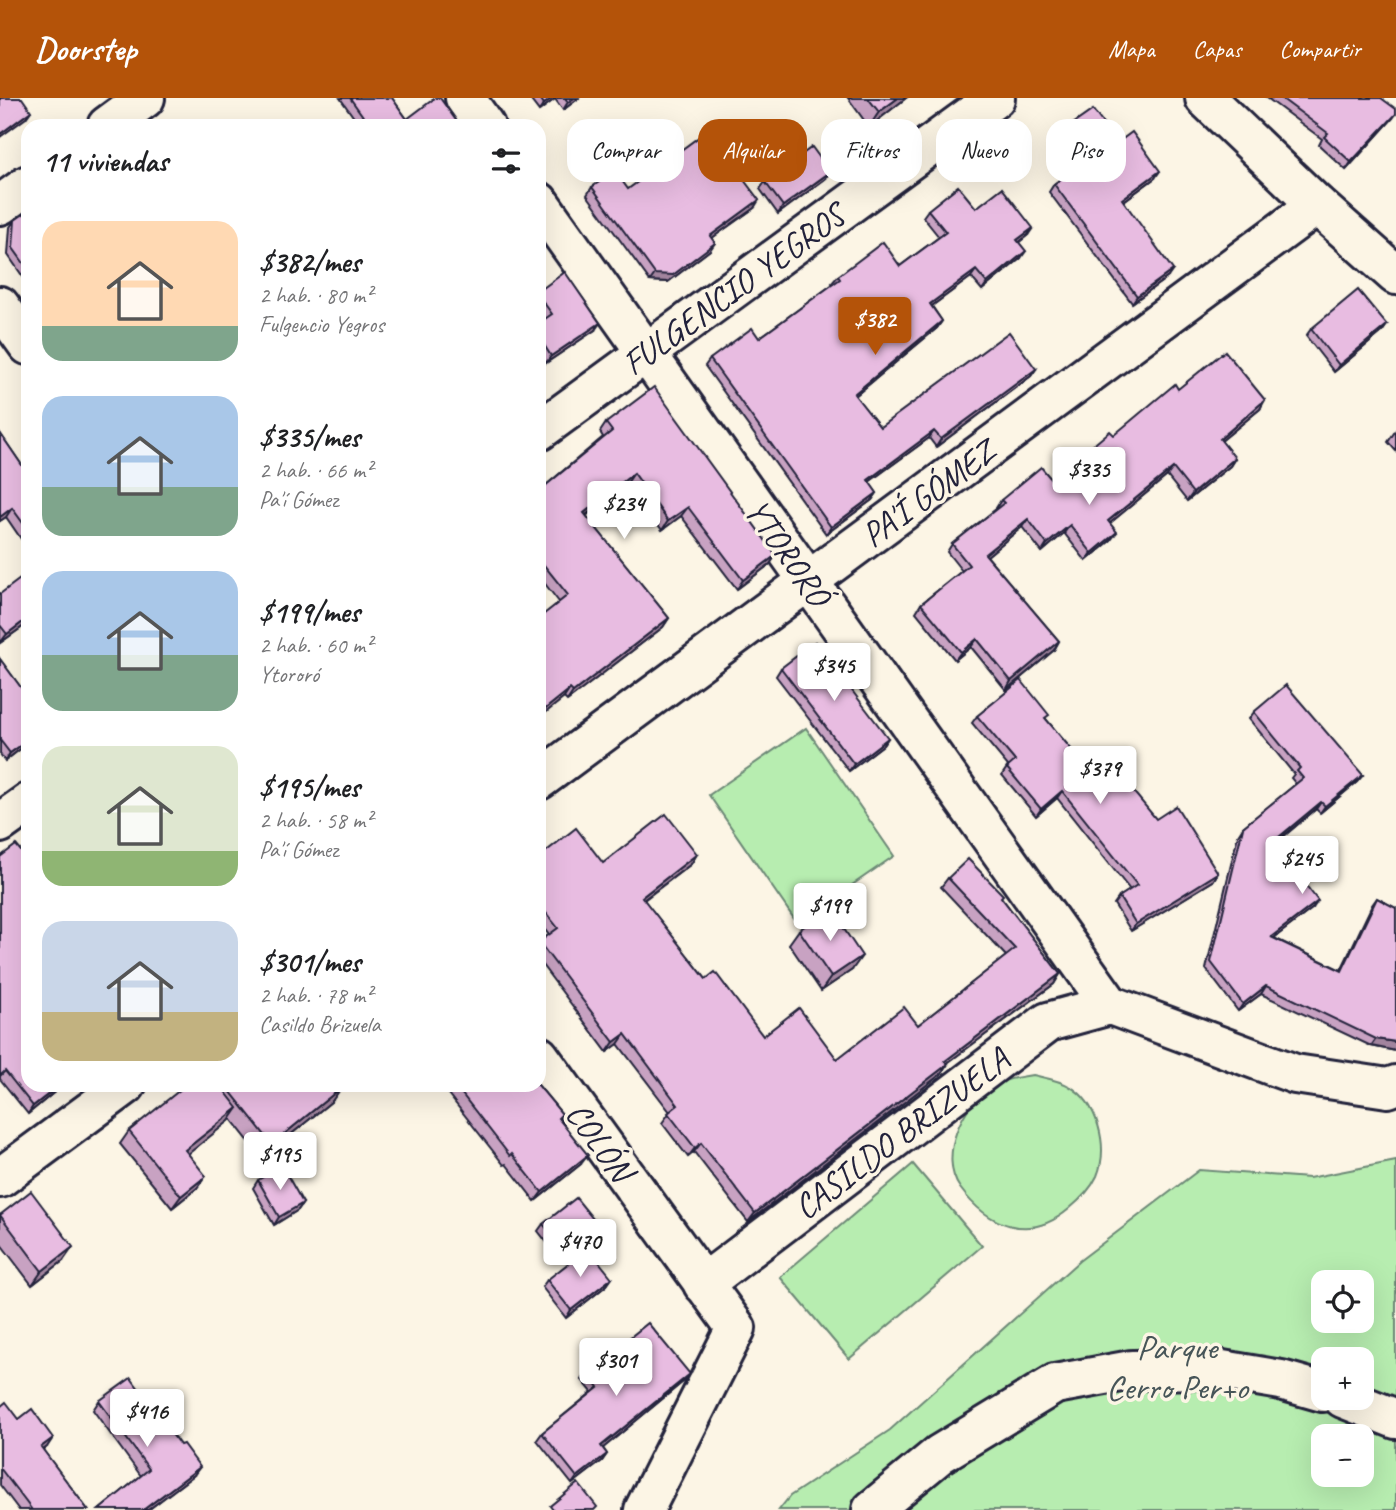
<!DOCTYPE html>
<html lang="es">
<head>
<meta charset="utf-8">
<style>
  :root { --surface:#fff; --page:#f6f6f6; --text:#202124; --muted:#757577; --accent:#b45309 }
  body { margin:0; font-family:Caveat,sans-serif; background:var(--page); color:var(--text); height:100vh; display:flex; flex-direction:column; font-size:26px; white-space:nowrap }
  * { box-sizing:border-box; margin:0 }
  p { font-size:23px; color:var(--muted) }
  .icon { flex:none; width:38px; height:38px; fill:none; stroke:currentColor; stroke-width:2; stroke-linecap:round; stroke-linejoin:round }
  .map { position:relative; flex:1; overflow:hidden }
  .side { position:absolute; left:21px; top:21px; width:525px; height:973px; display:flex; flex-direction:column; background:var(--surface); border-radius:21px; box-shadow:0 7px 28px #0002 }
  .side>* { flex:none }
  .banner { position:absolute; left:567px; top:21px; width:665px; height:63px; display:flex; gap:14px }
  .fabs { position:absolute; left:1311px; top:1172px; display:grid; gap:14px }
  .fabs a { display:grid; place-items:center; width:63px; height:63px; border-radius:14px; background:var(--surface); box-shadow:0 7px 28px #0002; font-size:35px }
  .price { position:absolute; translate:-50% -60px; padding:0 16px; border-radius:7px; background:#fff; color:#222; font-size:23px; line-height:46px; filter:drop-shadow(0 2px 4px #0008) }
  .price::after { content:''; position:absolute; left:50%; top:42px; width:21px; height:16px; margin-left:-10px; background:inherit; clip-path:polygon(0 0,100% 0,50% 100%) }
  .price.current { background:var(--accent); color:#fff }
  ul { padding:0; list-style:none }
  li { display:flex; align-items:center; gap:21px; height:175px; padding:0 21px }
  li span { display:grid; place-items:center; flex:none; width:196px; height:140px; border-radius:21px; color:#555 }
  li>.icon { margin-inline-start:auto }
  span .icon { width:84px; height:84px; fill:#fffc; stroke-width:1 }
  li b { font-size:30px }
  h2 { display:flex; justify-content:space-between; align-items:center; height:84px; padding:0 21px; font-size:30px }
  .tag { padding:0 24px; border-radius:21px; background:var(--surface); box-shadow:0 7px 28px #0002; font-size:24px; line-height:63px }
  .tag.current { background:var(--accent); color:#fff }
  header { display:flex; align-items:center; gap:42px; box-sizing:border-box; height:98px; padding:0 35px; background:var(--accent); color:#fff }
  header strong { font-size:33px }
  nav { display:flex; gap:38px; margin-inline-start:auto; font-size:24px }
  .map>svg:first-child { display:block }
  .green { fill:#b7edb0; stroke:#6c8876; stroke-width:2; fill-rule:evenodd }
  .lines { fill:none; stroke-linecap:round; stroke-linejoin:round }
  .minor-casing { stroke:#22223b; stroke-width:44 }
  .secondary-casing { stroke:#22223b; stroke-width:44 }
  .minor { stroke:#fcf5e5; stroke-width:38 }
  .secondary { stroke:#fcf5e5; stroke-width:38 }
  .wall { fill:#c8a2c2; stroke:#22223b; stroke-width:2 }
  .shaded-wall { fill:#a2849e; stroke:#22223b; stroke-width:2 }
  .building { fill:#e8bce1; stroke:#22223b; stroke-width:2 }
  .labels { text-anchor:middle; stroke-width:7; stroke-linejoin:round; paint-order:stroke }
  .street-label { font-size:35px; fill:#22223b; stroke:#fcf5e5 }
  .park-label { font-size:35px; fill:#475558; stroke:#fcf5e5 }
</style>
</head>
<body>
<header>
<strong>Doorstep</strong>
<nav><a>Mapa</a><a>Capas</a><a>Compartir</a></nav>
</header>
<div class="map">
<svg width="1396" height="1412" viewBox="0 0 1396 1412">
  <rect width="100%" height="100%" fill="#fcf5e5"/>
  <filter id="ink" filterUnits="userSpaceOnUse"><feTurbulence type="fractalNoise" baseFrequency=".0143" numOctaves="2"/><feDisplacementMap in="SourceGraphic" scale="14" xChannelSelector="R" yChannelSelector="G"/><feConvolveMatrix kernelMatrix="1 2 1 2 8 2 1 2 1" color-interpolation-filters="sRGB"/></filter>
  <g filter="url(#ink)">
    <g class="green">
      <path d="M806 630 894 758 797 825 709 697Z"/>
      <path d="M1033 977C1045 980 1059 982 1069 988 1098 1004 1109 1049 1097 1078 1091 1091 1080 1102 1069 1111 1029 1145 988 1128 960 1090 938 1059 962 1005 992 988 1005 981 1020 979 1033 977Z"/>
      <path d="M1396 1063V1412H779L790 1398 890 1332 1079 1163 1199 1072 1309 1080ZM1323 1185H1362V1223H1323ZM1323 1262H1362V1300H1323ZM1323 1339H1362V1377H1323Z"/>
      <path d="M913 1066 982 1148 849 1261 780 1179Z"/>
    </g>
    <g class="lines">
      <defs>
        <g id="minor">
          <path d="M465 0 485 28"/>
          <path d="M107 28 145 0"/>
          <path d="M539 104 1110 907"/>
          <path d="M0 107 28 87"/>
          <path d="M0 208 28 247"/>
          <path d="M539 333 995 0"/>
          <path d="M539 682 1317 107"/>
          <path d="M0 725 28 705"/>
          <path d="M1110 907 1295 976 1388 990 1396 987"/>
          <path d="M539 958 736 1230 644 1412"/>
          <path d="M0 1080 126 987"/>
          <path d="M703 1186 1048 924 1110 907"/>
          <path d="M1343 1300 1396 1321"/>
          <path d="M872 1412 940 1356 1055 1286 1132 1272 1216 1271 1281 1282 1323 1294"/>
        </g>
        <path id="secondary" d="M1205 0 1317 107 1396 177"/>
      </defs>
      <use href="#minor" class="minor-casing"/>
      <use href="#secondary" class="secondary-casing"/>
      <use href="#minor" class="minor"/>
      <use href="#secondary" class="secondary"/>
    </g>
    <g class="wall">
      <path d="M340 0H392L407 21 460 28H360Z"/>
      <path d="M529 0H579L563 12 555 1 539 13Z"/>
      <path d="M848 0H906L869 29Z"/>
      <path d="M1267 0H1381L1393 20 1346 72 1319 47 1322 41Z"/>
      <path d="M1063 33 1117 45 1155 80 1124 103 1168 179 1132 205 1049 94 1054 86 1078 68 1058 40Z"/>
      <path d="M825 81 778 116 760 91 765 84Z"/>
      <path d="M592 89 628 91 754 110 712 140 710 152 668 184 650 183 587 97Z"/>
      <path d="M976 110 1028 137 1019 144 1021 160 982 192 971 179 932 208 942 223 937 230 855 298 880 329 1036 271 1031 278 936 349 929 340 869 384 877 395 872 402 826 436 705 268 710 261 759 240 833 186 832 185 838 178 900 168 939 139 923 119 928 112Z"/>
      <path d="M28 113V186L8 157 10 129 15 122Z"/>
      <path d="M539 193 595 232 546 265 539 254V225L545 221 539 213Z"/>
      <path d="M1387 227 1382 234 1334 274 1306 238 1311 231Z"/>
      <path d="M1178 291 1260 311 1221 343 1235 360 1230 368 1187 403 1167 378 1110 425 1111 442 1086 463 1064 435 1042 454 1022 429 987 458 1059 543 1054 552 1006 592 971 549 955 562 916 514 921 506 962 473 947 454 952 446 996 411V410L1001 402 1052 382Z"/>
      <path d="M606 325 776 457 770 466 737 491 681 418 662 432 627 385 586 418 669 520 663 529 567 603 564 600 559 504 539 478V393L603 339 600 334Z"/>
      <path d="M1396 332V353L1388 344Z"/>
      <path d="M0 335 28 376V451L6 419 0 423Z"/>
      <path d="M0 496 28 525 0 545Z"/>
      <path d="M0 561 28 599V645L5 663 0 656Z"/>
      <path d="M781 570 888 640 883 647 849 673 776 578Z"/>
      <path d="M1254 614 1363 677 1357 684 1320 715 1316 711 1275 746 1313 810 1274 840 1341 872 1372 807 1377 800 1396 810V953L1371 948 1261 896 1238 913 1206 871 1238 737 1243 729 1296 686 1291 680 1294 676 1249 621Z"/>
      <path d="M977 618 1046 621 1102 688 1156 721 1218 775 1213 783 1131 833 1114 806 1119 799 1130 792 1057 700 1036 718 1002 677 1008 668 972 625Z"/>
      <path d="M697 756 691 766 644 802 706 881 763 938 837 961 918 927 1006 858 941 789 948 780 1001 799 1060 876 1054 886 947 965 948 966 941 976 748 1124 694 1054 688 1059 662 1025 670 1014 618 946 607 954 539 863V844L549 837 539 824V759L603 765Z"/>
      <path d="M0 759 28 987H63L28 1016 0 981Z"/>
      <path d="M799 832 852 872 821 893 789 846Z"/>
      <path d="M441 987H538L562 1016 559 1021 581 1066 535 1103 506 1066 504 1067Z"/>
      <path d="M227 989 332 1003 262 1060 231 1021 188 1055 197 1090 172 1110 120 1046 129 1033 224 993Z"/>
      <path d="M258 1082 303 1105 298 1112 274 1127 253 1090Z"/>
      <path d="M0 1117 63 1163 32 1187 0 1145Z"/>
      <path d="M594 1122 589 1129 556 1156 538 1133 543 1126Z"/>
      <path d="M612 1180 607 1187 566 1220 542 1189 547 1182Z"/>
      <path d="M587 1274 690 1276 684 1283 603 1350 607 1356 602 1363 572 1386 537 1342 542 1335 592 1294 582 1282Z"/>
      <path d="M99 1303 194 1377 148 1412H99L141 1378 93 1312Z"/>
      <path d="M0 1309 19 1321 47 1349 43 1352 88 1412H19L0 1387Z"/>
    </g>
    <g class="shaded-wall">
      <path d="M552 0H556L539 13 544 6Z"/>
      <path d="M574 0H579L563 12 568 4Z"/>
      <path d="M898 0H906L869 29 879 14Z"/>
      <path d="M31 13 26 20 0 39V36Z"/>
      <path d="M1396 16 1393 20 1346 72 1351 64Z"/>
      <path d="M1160 73 1155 80 1117 108 1122 101Z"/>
      <path d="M830 74 825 81 778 116 783 108Z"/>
      <path d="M759 102 754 110 705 145 710 138Z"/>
      <path d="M1033 130 1028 137 1012 150 1017 142Z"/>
      <path d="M715 145 710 152 668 184 650 183 655 176Z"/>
      <path d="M1026 153 1021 160 982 192 987 185Z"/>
      <path d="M976 172 971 179 925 213 930 206Z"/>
      <path d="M1173 172 1168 179 1132 205 1137 198Z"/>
      <path d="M942 223 937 230 849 303 854 296Z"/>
      <path d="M600 225 595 232 546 265 551 258Z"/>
      <path d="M1387 227 1382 234 1334 274 1339 267Z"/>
      <path d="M1036 271 1031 278 936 349 941 341Z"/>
      <path d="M1265 302 1260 311 1214 349 1220 341Z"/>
      <path d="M934 333 929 340 862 389 868 382Z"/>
      <path d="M1235 360 1230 368 1187 403 1193 395Z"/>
      <path d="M1173 370 1167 378 1103 431 1108 423Z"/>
      <path d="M634 375 627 385 577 424 584 415Z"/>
      <path d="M877 395 872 402 826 436 831 429Z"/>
      <path d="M688 409 681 418 662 432 668 423Z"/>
      <path d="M12 410 6 419 0 423V419Z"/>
      <path d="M1028 421 1022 429 980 464 985 456Z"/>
      <path d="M1070 427 1064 435 1042 454 1047 446Z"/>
      <path d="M1117 434 1111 442 1086 463 1092 455Z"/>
      <path d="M776 457 770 466 737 491 743 482Z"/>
      <path d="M28 520V525L0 545 7 536Z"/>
      <path d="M669 520 663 529 567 603 573 594Z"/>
      <path d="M977 541 971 549 955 562 961 554Z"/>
      <path d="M1059 543 1054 552 1006 592 1011 583Z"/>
      <path d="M570 591 564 600 539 620V616Z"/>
      <path d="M888 640 883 647 849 673 854 666Z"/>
      <path d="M28 642V645L5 663 10 655Z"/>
      <path d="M1363 677 1357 684 1320 715 1325 708Z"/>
      <path d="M1062 693 1057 700 1036 718 1041 711Z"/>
      <path d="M1321 704 1316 711 1268 751 1273 744Z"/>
      <path d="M697 756 691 766 635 808 642 799Z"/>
      <path d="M1218 775 1213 783 1131 833 1136 826Z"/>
      <path d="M1318 803 1313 810 1266 846 1271 839Z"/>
      <path d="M862 858 852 872 821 893 831 879Z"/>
      <path d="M1060 876 1054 886 938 972 945 963Z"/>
      <path d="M1266 888 1261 896 1238 913 1243 906Z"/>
      <path d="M625 936 618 946 607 954 614 944Z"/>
      <path d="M1376 941 1396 944V953L1371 948Z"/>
      <path d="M948 966 941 976 748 1124 755 1115Z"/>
      <path d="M60 987H63L28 1016 33 1008Z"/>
      <path d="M342 989 332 1003 262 1060 272 1046Z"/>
      <path d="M238 1010 229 1023 177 1065 185 1052Z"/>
      <path d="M701 1045 694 1054 688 1059 695 1050Z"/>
      <path d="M588 1057 581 1066 535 1103 542 1094Z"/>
      <path d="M206 1078 197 1090 172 1110 181 1098Z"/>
      <path d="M303 1105 298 1112 274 1127 279 1119Z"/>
      <path d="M594 1122 589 1129 556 1156 561 1148Z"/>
      <path d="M73 1149 63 1163 32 1187 42 1173Z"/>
      <path d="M612 1180 607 1187 566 1220 571 1212Z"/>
      <path d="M690 1276 684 1283 596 1356 601 1348Z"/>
      <path d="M53 1340 47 1349 35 1358 41 1349Z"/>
      <path d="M607 1356 602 1363 572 1386 577 1379Z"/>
      <path d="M200 1369 194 1377 148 1412H143Z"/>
    </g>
    <g class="building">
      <path d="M0 0H22L31 13 0 36Z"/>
      <path d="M350 0H392L407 21 435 0H440L460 28H370Z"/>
      <path d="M540 0H552L544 6Z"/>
      <path d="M565 0H574L568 4Z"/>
      <path d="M868 0H898L879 14Z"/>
      <path d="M1281 0H1381L1396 11V16L1351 64 1324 39 1328 35Z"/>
      <path d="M1093 12 1117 45 1132 34 1160 73 1122 101 1173 172 1137 198 1054 86 1085 63 1063 33Z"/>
      <path d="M707 33 759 102 710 138 715 145 673 177 655 176 592 89 615 73 628 91Z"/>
      <path d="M812 49 830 74 783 108 765 84Z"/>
      <path d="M958 88 976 110 1002 90 1033 130 1017 142 1026 153 987 185 976 172 930 206 942 223 854 296 880 329 1009 234 1036 271 941 341 934 333 868 382 877 395 831 429 710 261 752 230 759 240 840 181 838 178 883 144 900 168 946 134 928 112Z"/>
      <path d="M28 113V171L13 150 15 122Z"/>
      <path d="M565 174 600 225 551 258 539 239V225L552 216 539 198V193Z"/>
      <path d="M1358 192 1387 227 1339 267 1311 231Z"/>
      <path d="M1225 253 1265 302 1220 341 1235 360 1193 395 1173 370 1108 423 1117 434 1092 455 1070 427 1047 446 1028 421 985 456 1059 543 1011 583 977 541 961 554 921 506 969 467 952 446 1004 405 1001 402 1041 369 1052 382 1110 333 1114 337 1175 286 1178 291Z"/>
      <path d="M654 289 776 457 743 482 688 409 668 423 634 375 584 415 669 520 573 594 570 591 539 616V520L568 497 539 461V393L612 333 606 325Z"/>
      <path d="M0 335 28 376V432L12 410 0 419Z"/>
      <path d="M28 475V520L7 536 0 527V496Z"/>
      <path d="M815 544 888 640 854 666 781 570Z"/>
      <path d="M0 561 28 599V642L10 655 0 642Z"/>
      <path d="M1021 582 1049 617 1045 620 1102 688 1118 675 1156 721 1176 708 1218 775 1136 826 1119 799 1137 787 1062 693 1041 711 1007 670 1015 663 977 618Z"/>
      <path d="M1286 587 1363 677 1325 708 1321 704 1273 744 1318 803 1271 839 1342 873 1377 800 1396 810V944L1376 941 1266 888 1243 906 1211 864 1243 729 1303 680 1297 673 1300 670 1254 614Z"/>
      <path d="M666 716 697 756 642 799 706 881 715 874 763 938 799 910 837 961 904 909 918 927 1015 851 948 780 968 761 1003 797 1001 799 1060 876 945 963 948 966 755 1115 701 1045 695 1050 668 1015 678 1007 625 936 614 944 539 844 558 830 539 806V759L576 730 603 765Z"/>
      <path d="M16 747 25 758 28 756V987H60L33 1008 5 973 0 978V759Z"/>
      <path d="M830 810 862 858 831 879 799 832Z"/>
      <path d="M186 987H220L238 1010 185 1052 206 1078 181 1098 129 1033Z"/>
      <path d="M229 987H340L342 989 272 1046 227 989Z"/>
      <path d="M455 987H538L562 1016 558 1020 588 1057 542 1094 512 1056 510 1058Z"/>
      <path d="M282 1068 303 1105 279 1119 258 1082Z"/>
      <path d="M31 1093 73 1149 42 1173 0 1117Z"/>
      <path d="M576 1100 594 1122 561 1148 543 1126Z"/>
      <path d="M588 1150 612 1180 571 1212 547 1182Z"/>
      <path d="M648 1225 690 1276 601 1348 607 1356 577 1379 542 1335 599 1289 587 1274Z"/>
      <path d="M131 1280 180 1347 183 1346 200 1369 143 1412H99L149 1371 99 1303Z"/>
      <path d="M6 1304 19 1321 32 1311 53 1340 41 1349 88 1412H32L0 1370V1309Z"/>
      <path d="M578 1385 597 1409 594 1412H553L550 1408Z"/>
    </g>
  </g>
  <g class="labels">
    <g class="street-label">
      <text transform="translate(733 191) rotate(-36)" y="12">FULGENCIO YEGROS</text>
      <text transform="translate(928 395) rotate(-36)" y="12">PA'Í GÓMEZ</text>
      <text transform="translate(788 454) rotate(55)" y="12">YTORORÓ</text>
      <text transform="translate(901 1035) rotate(-37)" y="12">CASILDO BRIZUELA</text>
      <text transform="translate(600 1043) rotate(54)" y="12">COLÓN</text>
    </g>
    <g class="park-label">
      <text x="1177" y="1261">Parque<tspan x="1177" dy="40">Cerro Per+o</tspan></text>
    </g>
  </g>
</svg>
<div class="fabs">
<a><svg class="icon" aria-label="locate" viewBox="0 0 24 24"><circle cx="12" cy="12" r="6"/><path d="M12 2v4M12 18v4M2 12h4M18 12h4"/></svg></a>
<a>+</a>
<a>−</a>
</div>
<b class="price current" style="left:875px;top:259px">$382</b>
<b class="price" style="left:1089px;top:409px">$335</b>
<b class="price" style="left:624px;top:443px">$234</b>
<b class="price" style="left:834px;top:605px">$345</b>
<b class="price" style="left:1100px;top:708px">$379</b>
<b class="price" style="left:1302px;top:798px">$245</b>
<b class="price" style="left:830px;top:845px">$199</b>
<b class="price" style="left:280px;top:1094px">$195</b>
<b class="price" style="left:580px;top:1181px">$470</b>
<b class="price" style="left:616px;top:1300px">$301</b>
<b class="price" style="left:147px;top:1351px">$416</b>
<div class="banner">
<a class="tag">Comprar</a>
<a class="tag current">Alquilar</a>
<a class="tag">Filtros</a>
<a class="tag">Nuevo</a>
<a class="tag">Piso</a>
</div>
<section class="side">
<h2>11 viviendas<svg class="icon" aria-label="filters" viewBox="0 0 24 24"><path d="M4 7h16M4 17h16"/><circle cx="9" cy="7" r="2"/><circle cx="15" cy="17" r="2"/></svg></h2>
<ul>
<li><span style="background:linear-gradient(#ffd9b3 75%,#7fa58c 0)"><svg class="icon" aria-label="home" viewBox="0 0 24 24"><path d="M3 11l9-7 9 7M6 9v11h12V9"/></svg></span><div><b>$382/mes</b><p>2 hab. · 80 m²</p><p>Fulgencio Yegros</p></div></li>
<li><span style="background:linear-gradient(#a9c7e8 65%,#7fa58c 0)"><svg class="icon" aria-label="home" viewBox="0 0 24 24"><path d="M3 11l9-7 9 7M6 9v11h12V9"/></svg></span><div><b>$335/mes</b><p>2 hab. · 66 m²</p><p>Pa'í Gómez</p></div></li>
<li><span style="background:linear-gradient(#a9c7e8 60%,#7fa58c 0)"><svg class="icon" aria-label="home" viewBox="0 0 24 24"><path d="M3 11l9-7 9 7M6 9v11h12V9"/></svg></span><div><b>$199/mes</b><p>2 hab. · 60 m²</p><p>Ytororó</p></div></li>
<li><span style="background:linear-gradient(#dfe7d0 75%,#8fb573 0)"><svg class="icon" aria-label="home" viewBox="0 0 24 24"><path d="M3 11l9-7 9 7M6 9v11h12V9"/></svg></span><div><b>$195/mes</b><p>2 hab. · 58 m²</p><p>Pa'í Gómez</p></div></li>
<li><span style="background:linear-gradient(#c9d6e8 65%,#c2b280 0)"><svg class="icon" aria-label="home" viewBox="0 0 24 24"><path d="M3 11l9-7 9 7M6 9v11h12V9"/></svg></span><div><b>$301/mes</b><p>2 hab. · 78 m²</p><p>Casildo Brizuela</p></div></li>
</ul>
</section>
</div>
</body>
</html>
